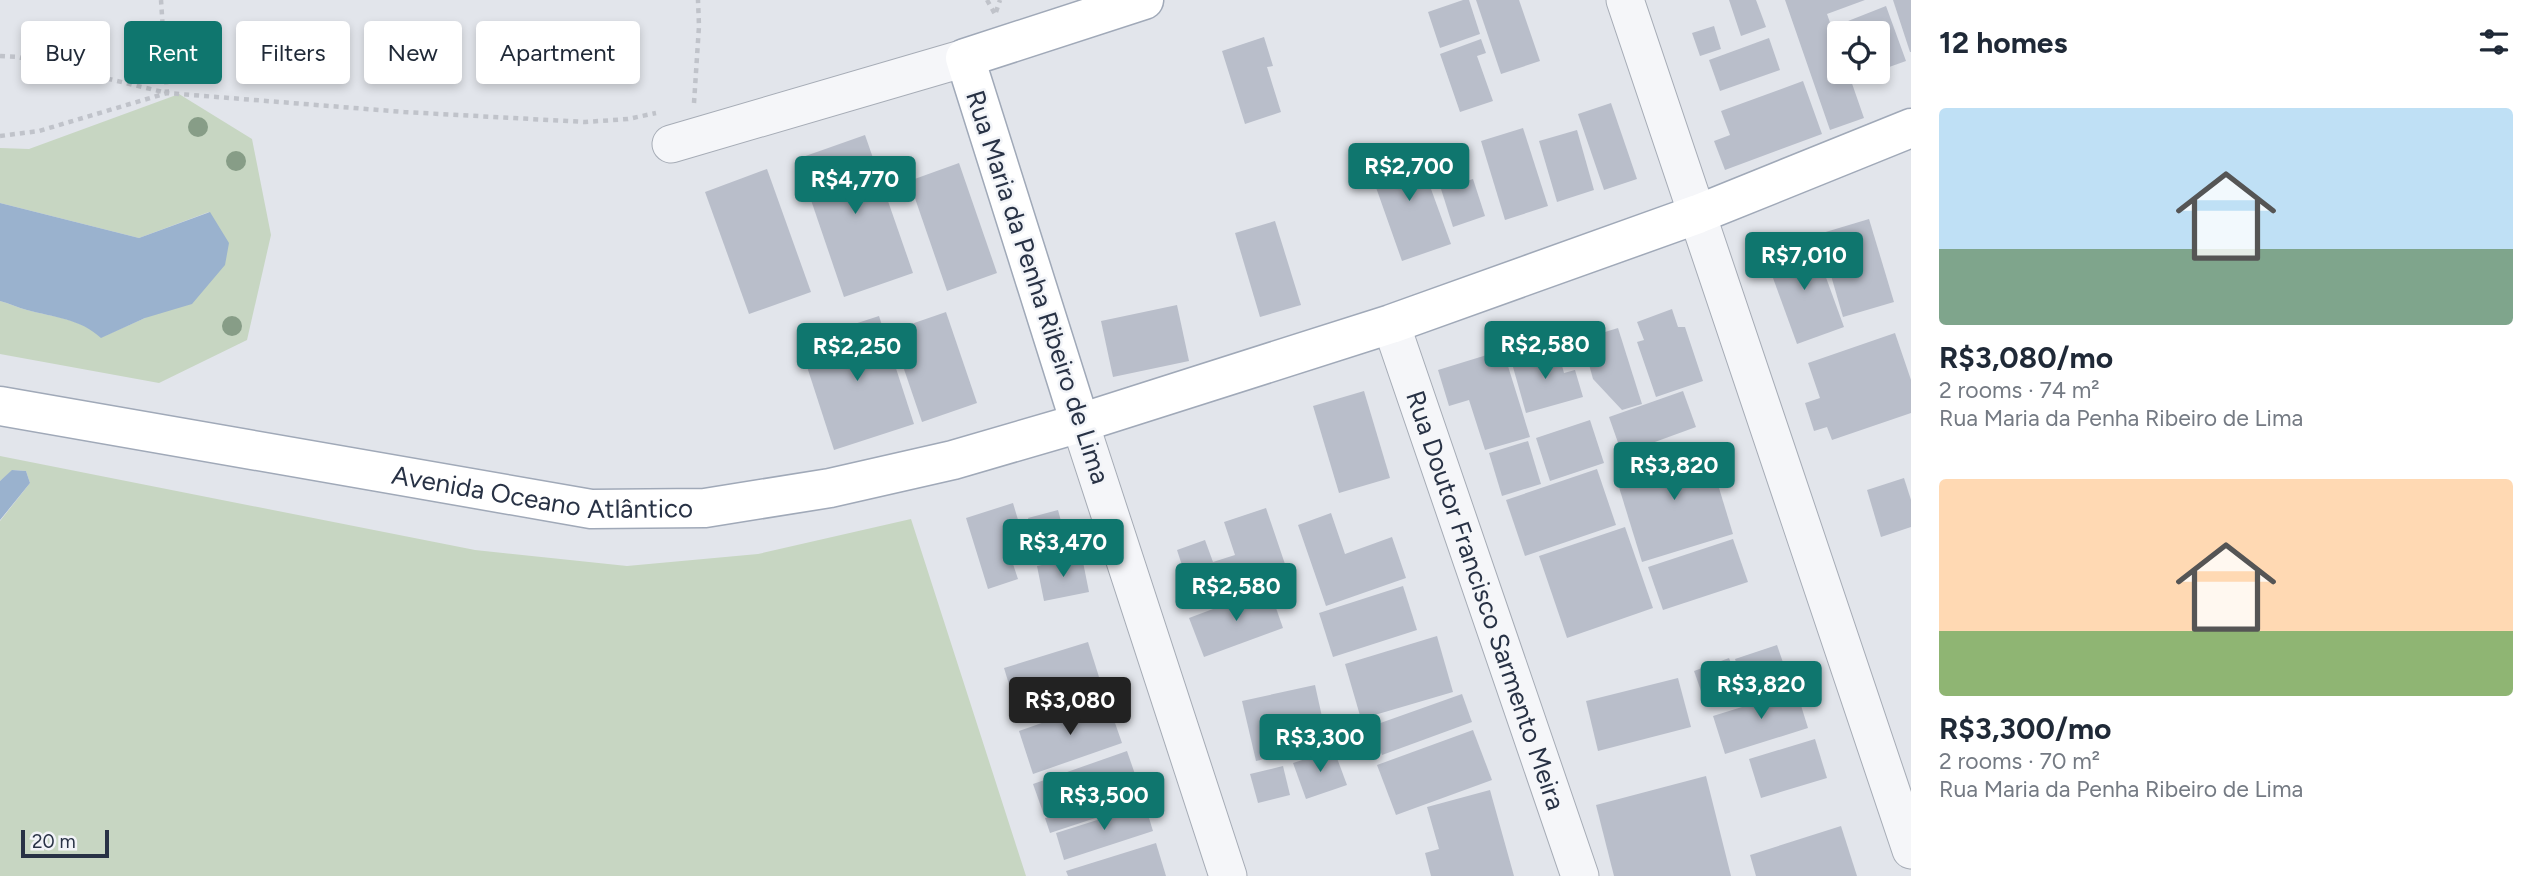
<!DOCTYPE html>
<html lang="en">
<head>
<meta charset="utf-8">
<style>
  :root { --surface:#fff; --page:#f6f6f7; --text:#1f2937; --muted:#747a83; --accent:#0f766e }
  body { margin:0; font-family:Figtree,sans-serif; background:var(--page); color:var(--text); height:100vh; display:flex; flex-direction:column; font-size:26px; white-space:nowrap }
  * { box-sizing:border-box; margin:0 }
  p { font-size:23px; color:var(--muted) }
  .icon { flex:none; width:38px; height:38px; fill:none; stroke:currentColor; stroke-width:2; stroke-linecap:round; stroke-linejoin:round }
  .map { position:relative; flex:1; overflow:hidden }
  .side { display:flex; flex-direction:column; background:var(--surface); width:630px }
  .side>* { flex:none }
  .hud { position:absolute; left:21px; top:21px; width:665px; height:63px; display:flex; gap:14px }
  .buttons { position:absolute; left:1827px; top:21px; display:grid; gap:14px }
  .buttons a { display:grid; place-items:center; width:63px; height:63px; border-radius:7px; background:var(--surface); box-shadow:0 4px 10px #0003; font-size:35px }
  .scale { position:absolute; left:21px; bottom:18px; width:88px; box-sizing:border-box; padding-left:7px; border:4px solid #283245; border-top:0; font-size:19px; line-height:24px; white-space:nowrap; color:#283245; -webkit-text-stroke:5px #f2f4f8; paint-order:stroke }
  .price { position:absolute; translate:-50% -60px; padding:0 16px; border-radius:7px; background:var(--accent); color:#fff; font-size:23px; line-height:46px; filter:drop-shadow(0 2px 4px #0008) }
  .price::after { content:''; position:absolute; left:50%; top:42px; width:21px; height:16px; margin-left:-10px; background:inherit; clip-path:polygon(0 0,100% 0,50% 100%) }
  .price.current { background:#222; color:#fff }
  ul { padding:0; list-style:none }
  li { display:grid; align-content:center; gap:14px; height:371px; padding:0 28px }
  li span { display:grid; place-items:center; height:217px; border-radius:7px; color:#555 }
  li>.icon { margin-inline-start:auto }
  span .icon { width:126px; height:126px; fill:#fffc; stroke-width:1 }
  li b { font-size:30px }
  h2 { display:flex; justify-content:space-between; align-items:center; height:84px; padding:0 28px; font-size:30px }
  .pill { padding:0 24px; border-radius:7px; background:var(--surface); box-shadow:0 4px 10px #0003; font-size:24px; line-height:63px }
  .pill.current { background:var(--accent); color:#fff }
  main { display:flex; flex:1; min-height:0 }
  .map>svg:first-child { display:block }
  .green { fill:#c7d6c2 }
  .water { fill:#9ab2ce }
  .building { fill:#b9beca }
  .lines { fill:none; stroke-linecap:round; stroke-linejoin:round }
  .minor-casing { stroke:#a6acb6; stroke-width:39 }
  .major-casing { stroke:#a0a9b8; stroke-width:41 }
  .path { stroke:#c0c3ca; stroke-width:4.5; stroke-dasharray:5 5; stroke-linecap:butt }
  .minor { stroke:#f5f6f9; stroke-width:37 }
  .major { stroke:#fff; stroke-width:38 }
  .tree { fill:#879d87 }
  .labels { text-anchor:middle; stroke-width:5; stroke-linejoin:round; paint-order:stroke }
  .street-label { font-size:26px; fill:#283245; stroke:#f2f4f8 }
</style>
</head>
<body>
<main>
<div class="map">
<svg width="1911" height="876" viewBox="0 0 1911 876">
  <rect width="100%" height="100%" fill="#e2e5eb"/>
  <g class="green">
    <path d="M179 94 252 139 271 235 247 340 159 383 0 354V301C9 303 18 308 27 310 54 317 81 319 102 337L145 318 209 212 139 238 0 203V148L29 149Z"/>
    <path d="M0 456 475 550 627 566 758 554 911 519 1026 876H0V521L30 483 26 471 13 470 0 481Z"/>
  </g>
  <g class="water">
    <path d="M0 203 139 238 210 212 229 243 225 265 192 304 145 318 101 338C81 319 53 317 27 310 18 308 9 303 0 301Z"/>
    <path d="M12 470 26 471 30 483 0 520V525V481Z"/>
  </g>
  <g class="building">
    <path d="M1463 0H1469L1480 34 1440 48 1428 12Z"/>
    <path d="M1476 0H1519L1540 61 1501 74Z"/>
    <path d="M1729 0H1756L1766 27 1741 36Z"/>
    <path d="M1785 0H1865L1827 14 1839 48V72H1848L1864 118 1830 130Z"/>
    <path d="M1893 0H1911V52H1910Z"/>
    <path d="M1886 6 1906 61 1878 71V33H1852L1848 21Z"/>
    <path d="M1714 26 1721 49 1700 56 1692 33Z"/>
    <path d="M1264 37 1273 66 1267 67 1281 112 1245 124 1222 51Z"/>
    <path d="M1769 38 1780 70 1720 91 1709 60Z"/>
    <path d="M1481 39 1486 53 1477 56 1493 101 1460 112 1440 54Z"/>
    <path d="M1803 81 1822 134 1725 170 1714 141 1730 135 1721 111Z"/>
    <path d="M1611 103 1637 179 1604 190 1578 114Z"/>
    <path d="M1523 128 1548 206 1505 220 1481 141Z"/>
    <path d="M1577 130 1594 190 1557 202 1539 141Z"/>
    <path d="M865 135 913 273 844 297 797 159Z"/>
    <path d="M1415 145 1451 244 1402 261 1367 162Z"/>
    <path d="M959 163 997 273 947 291 909 181Z"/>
    <path d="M767 169 811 292 749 314 705 192Z"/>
    <path d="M1473 179 1485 216 1453 227 1441 189Z"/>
    <path d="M1869 219 1894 302 1843 317 1819 234Z"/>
    <path d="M1275 221 1301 305 1260 317 1235 233Z"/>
    <path d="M1812 239 1844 327 1797 344 1765 256Z"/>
    <path d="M1177 305 1189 361 1113 377 1101 321Z"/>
    <path d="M1672 309 1678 327H1685L1703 381 1656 397 1637 342 1644 340 1637 322Z"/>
    <path d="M946 312 977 403 922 422 891 331Z"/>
    <path d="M879 316 914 424 834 450 799 342Z"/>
    <path d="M1618 328 1642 404 1622 410 1593 379 1582 339Z"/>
    <path d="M1895 333 1911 380V413L1832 440 1827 427 1814 431 1805 403 1820 398 1808 363Z"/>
    <path d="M1557 347 1564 373 1575 370 1583 397 1526 413 1511 360Z"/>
    <path d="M1503 350 1530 437 1485 450 1469 400 1449 406 1438 370Z"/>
    <path d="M1364 391 1390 478 1339 493 1313 406Z"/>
    <path d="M1683 391 1696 427 1622 454 1609 417Z"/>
    <path d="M1590 420 1604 463 1550 481 1536 438Z"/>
    <path d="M1528 441 1541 484 1502 496 1489 453Z"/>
    <path d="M1705 442 1733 534 1642 562 1614 471Z"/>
    <path d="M1597 469 1616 525 1525 556 1506 500Z"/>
    <path d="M1904 478 1911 500V527L1881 537 1867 490Z"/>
    <path d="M1013 503 1027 550 1010 555 1018 579 988 589 966 518Z"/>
    <path d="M1266 508 1287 570 1194 602 1177 550 1205 540 1213 562 1235 555 1224 522Z"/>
    <path d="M1058 510 1069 551 1039 559 1028 518Z"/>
    <path d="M1331 513 1345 554 1392 537 1406 578 1326 606 1298 525Z"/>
    <path d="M1625 527 1653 608 1567 638 1539 556Z"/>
    <path d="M1733 539 1748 582 1663 610 1648 567Z"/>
    <path d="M1082 557 1089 592 1044 601 1037 566Z"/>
    <path d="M1403 586 1417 630 1333 657 1319 613Z"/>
    <path d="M1269 588 1283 628 1204 657 1189 618Z"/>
    <path d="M1437 636 1453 692 1361 719 1345 664Z"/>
    <path d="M1088 642 1099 677 1015 704 1004 668Z"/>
    <path d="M1777 645 1787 674 1766 680 1770 694 1749 701 1735 659Z"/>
    <path d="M1729 658 1742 691 1706 705 1694 671Z"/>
    <path d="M1678 678 1691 727 1598 751 1586 701Z"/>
    <path d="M1794 683 1808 728 1725 754 1713 716 1781 695 1779 688Z"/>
    <path d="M1315 685 1328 744 1256 761 1242 701Z"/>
    <path d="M1462 694 1472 722 1382 755 1372 726Z"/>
    <path d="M1107 700 1122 743 1033 774 1019 731Z"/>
    <path d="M1473 730 1492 780 1396 815 1377 765Z"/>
    <path d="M1815 739 1827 778 1761 798 1749 759Z"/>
    <path d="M1334 750 1347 785 1306 799 1293 763Z"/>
    <path d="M1127 751 1138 783 1044 815 1033 784Z"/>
    <path d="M1283 766 1290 795 1258 803 1250 774Z"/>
    <path d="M1706 776 1731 876H1614L1596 805Z"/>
    <path d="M1134 789 1141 803 1050 833 1045 818Z"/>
    <path d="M1490 790 1514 876H1431L1425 853 1439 849 1427 807Z"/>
    <path d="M1145 805 1153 831 1064 860 1056 833Z"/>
    <path d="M1841 826 1857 876H1756L1750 855Z"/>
    <path d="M1156 843 1166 876H1068L1066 871Z"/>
  </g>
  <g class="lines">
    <defs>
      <g id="minor">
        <path d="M1625 0 1911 850"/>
        <path d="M671 144 965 58"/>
        <path id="s1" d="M1391 324 1580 876"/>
        <path d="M1080 423 1228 876"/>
      </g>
      <g id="major">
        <path id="s2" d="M0 406 591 509 705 508 830 488 953 460 1080 423 1391 324 1698 214 1911 128"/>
        <path d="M1080 423 965 58 1144 0"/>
      </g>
    </defs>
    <use href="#minor" class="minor-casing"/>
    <use href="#major" class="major-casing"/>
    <g class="path">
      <path d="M987 0 995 14"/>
      <path d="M996 12 1000 0"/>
      <path d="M0 56 18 57 167 93 161 0"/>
      <path d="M694 103 699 26 698 0"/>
      <path d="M0 136 39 131 167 93 404 112 585 122 628 119 656 113"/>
    </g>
    <use href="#minor" class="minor"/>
    <use href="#major" class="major"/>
  </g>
  <g class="tree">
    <circle cx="198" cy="127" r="10"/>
    <circle cx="236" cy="161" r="10"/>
    <circle cx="232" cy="326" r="10"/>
  </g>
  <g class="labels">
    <g class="street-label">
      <text transform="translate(1038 287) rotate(72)" y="9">Rua Maria da Penha Ribeiro de Lima</text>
      <text dy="9" stroke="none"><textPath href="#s2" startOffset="550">Avenida Oceano Atlântico</textPath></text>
      <text dy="9" stroke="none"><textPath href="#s1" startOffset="292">Rua Doutor Francisco Sarmento Meira</textPath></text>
    </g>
  </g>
</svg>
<div class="buttons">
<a><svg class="icon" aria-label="locate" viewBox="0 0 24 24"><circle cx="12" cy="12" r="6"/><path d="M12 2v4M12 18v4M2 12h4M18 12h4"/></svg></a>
</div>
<div class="scale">20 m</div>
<b class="price" style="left:1409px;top:203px">R$2,700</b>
<b class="price" style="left:855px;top:216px">R$4,770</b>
<b class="price" style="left:1804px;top:292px">R$7,010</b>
<b class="price" style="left:1545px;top:381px">R$2,580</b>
<b class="price" style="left:857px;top:383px">R$2,250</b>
<b class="price" style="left:1674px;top:502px">R$3,820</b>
<b class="price" style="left:1063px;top:579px">R$3,470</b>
<b class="price" style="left:1236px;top:623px">R$2,580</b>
<b class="price" style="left:1761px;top:721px">R$3,820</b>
<b class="price current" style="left:1070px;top:737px">R$3,080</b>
<b class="price" style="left:1320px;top:774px">R$3,300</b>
<b class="price" style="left:1104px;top:832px">R$3,500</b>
<div class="hud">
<a class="pill">Buy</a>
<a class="pill current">Rent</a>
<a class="pill">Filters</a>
<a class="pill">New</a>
<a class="pill">Apartment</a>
</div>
</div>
<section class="side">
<h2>12 homes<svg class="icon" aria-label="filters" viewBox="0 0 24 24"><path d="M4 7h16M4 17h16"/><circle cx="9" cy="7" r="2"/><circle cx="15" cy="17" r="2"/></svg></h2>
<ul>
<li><span style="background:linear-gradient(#bfe0f5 65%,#7fa58c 0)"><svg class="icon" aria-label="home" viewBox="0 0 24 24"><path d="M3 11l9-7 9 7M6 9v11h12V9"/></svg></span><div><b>R$3,080/mo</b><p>2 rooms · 74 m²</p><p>Rua Maria da Penha Ribeiro de Lima</p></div></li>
<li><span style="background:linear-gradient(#ffd9b3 70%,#8fb573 0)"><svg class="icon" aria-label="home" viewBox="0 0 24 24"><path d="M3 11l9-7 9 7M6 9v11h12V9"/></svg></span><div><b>R$3,300/mo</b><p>2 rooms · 70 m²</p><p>Rua Maria da Penha Ribeiro de Lima</p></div></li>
</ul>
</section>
</main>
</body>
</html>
